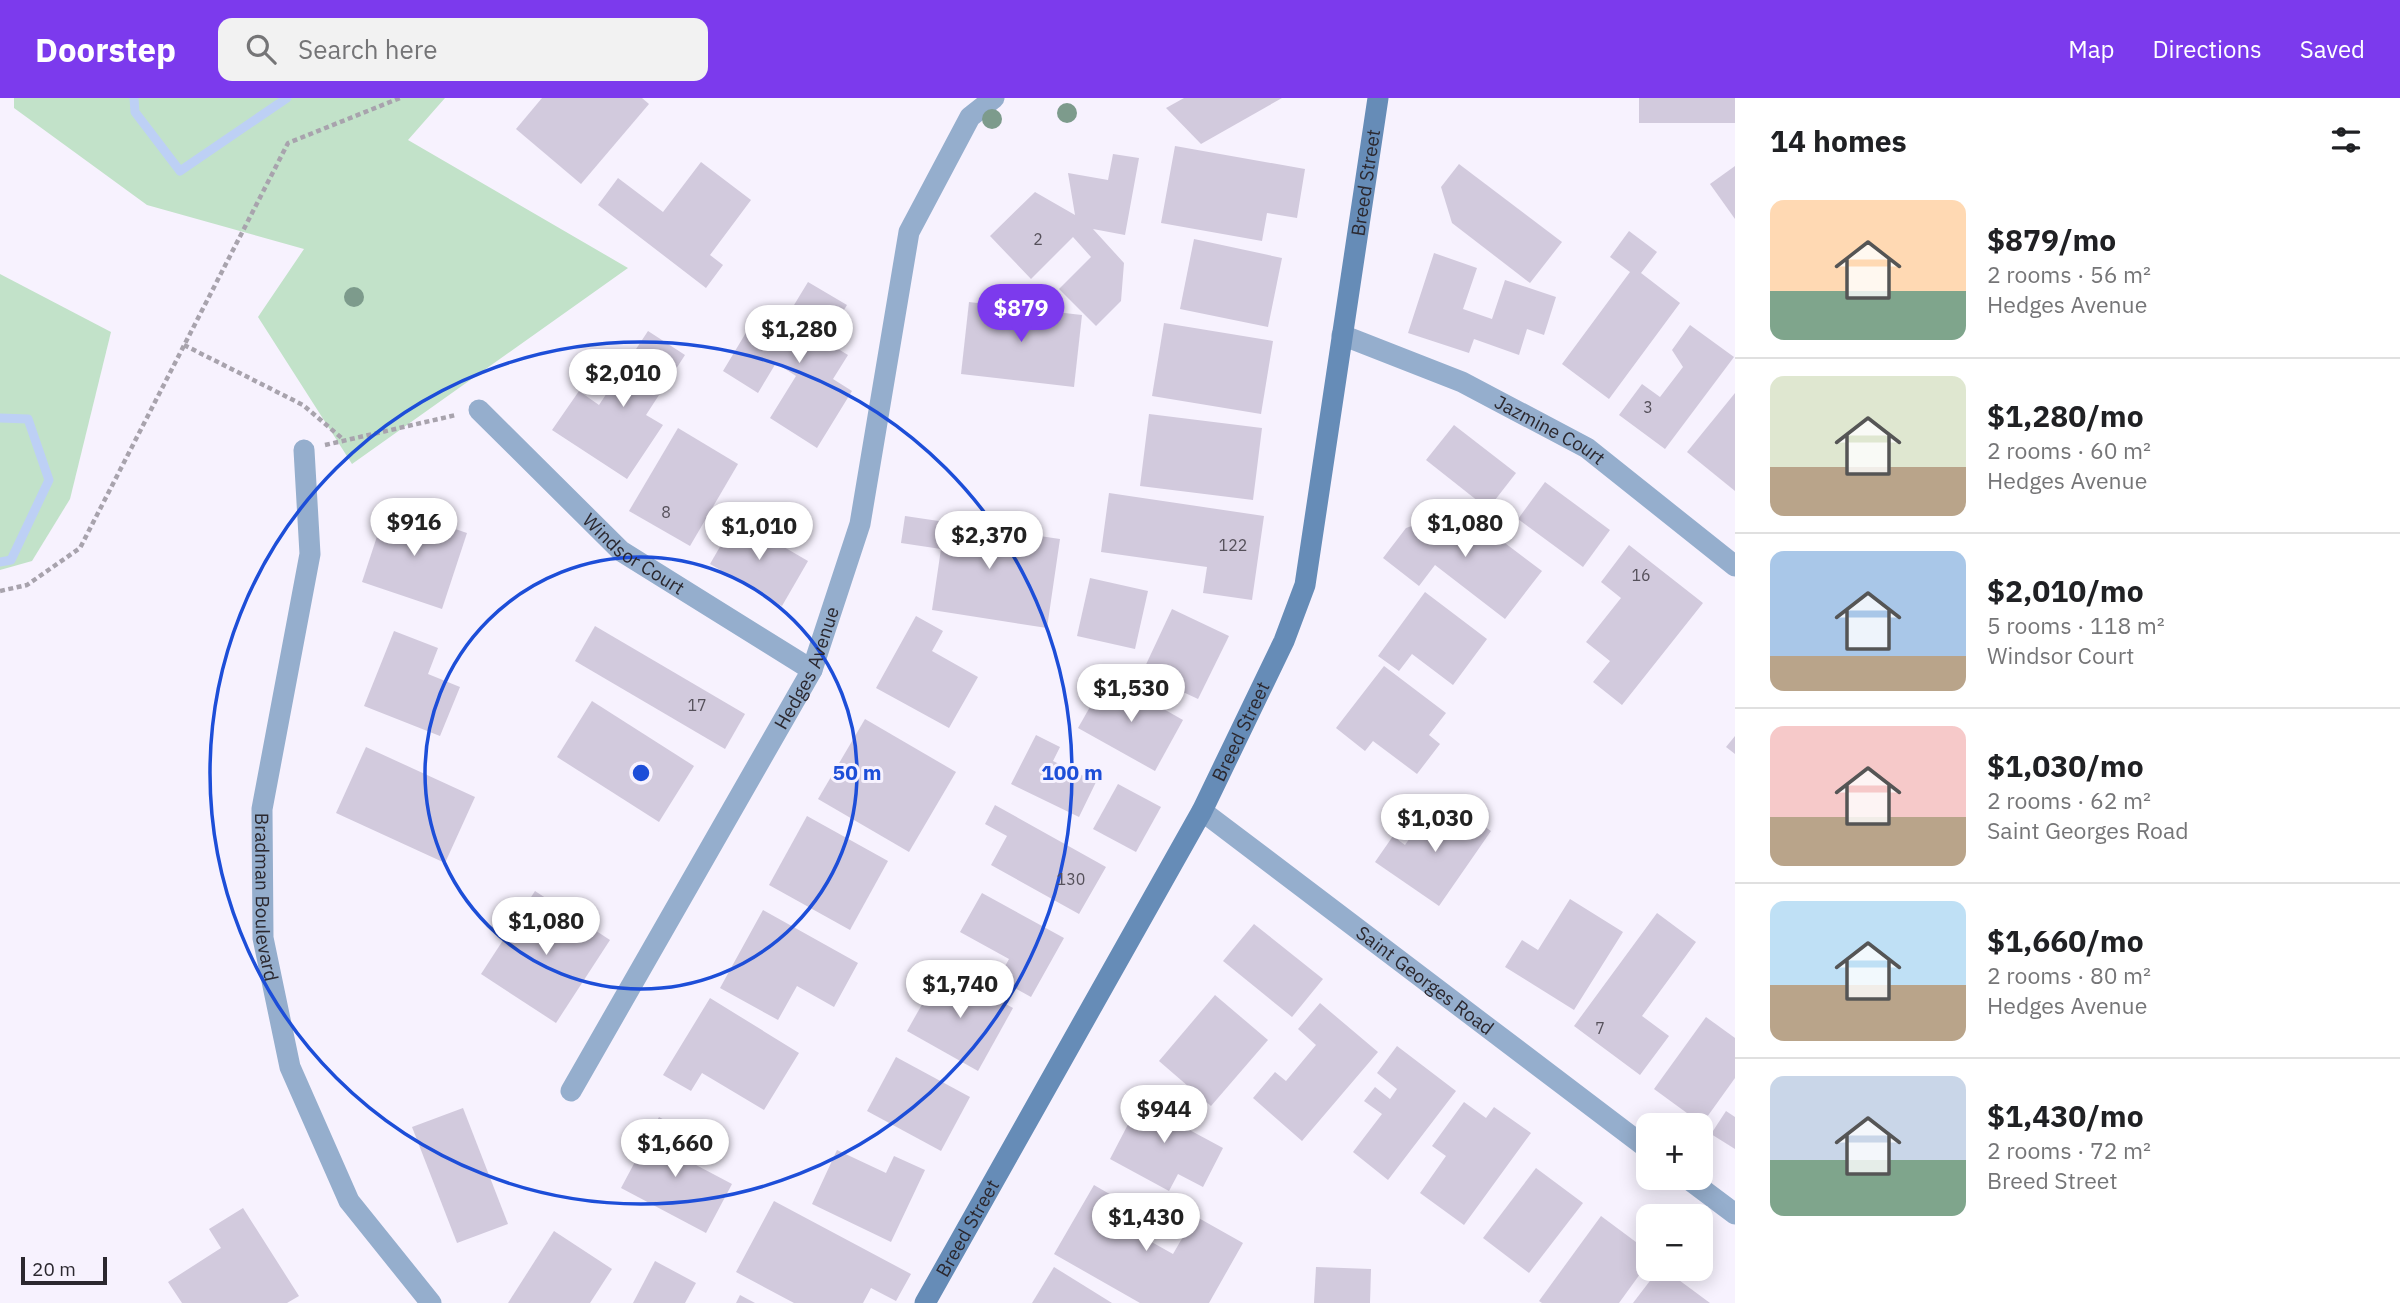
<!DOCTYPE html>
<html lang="en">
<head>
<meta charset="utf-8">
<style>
  :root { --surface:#fff; --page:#f2f2f2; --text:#202124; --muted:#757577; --line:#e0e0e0; --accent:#7c3aed }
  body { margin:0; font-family:"IBM Plex Sans",sans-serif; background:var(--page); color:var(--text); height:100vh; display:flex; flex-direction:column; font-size:26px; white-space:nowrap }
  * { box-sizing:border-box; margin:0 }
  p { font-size:23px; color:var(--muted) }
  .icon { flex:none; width:38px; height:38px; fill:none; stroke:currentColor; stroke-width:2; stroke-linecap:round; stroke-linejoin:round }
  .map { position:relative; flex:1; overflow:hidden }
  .sheet { display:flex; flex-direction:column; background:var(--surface); width:665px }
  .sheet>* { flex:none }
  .fabs { position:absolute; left:1636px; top:1015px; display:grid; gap:14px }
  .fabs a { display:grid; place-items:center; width:77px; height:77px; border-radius:14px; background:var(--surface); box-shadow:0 4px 18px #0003; font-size:35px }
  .scale { position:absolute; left:21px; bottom:18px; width:86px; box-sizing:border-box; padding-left:7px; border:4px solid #2b282f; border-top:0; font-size:19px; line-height:24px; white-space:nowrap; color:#2b282f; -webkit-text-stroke:5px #f7f2fe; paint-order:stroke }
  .price { position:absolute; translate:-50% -60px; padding:0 16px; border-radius:24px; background:#fff; color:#222; font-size:23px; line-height:46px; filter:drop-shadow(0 2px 4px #0008) }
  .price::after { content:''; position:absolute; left:50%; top:42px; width:21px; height:16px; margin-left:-10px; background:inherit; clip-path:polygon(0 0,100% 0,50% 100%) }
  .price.active { background:var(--accent); color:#fff }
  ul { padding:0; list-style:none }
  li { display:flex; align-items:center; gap:21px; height:175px; padding:0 35px }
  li+li { border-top:2px solid var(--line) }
  li span { display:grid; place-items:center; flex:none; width:196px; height:140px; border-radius:14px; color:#555 }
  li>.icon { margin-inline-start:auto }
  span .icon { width:84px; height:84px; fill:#fffc; stroke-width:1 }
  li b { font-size:30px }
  h2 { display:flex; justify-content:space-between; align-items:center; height:84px; padding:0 35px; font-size:30px }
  header { display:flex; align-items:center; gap:42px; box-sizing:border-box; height:98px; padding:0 35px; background:var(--accent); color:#fff }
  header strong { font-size:33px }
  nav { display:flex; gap:38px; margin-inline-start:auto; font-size:24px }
  .search { width:490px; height:63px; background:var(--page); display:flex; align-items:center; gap:18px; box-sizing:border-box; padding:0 24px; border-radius:14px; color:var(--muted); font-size:26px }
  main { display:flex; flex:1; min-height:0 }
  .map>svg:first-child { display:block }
  .green { fill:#c2e2c9 }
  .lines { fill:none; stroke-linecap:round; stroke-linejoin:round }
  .stream { stroke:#bdd0f5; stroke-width:9 }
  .building { fill:#d2cadd }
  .path { stroke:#a8a3ad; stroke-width:4.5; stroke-dasharray:5 3.5; stroke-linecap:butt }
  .street { stroke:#95aecd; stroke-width:21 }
  .secondary { stroke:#668cb7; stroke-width:21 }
  .tree { fill:#7d9b8c }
  .ring { fill:none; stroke:#1d4ed8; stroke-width:3.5 }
  .labels { text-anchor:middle; stroke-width:6; stroke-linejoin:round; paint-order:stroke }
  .number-label { font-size:16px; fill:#55505a }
  .street-label { font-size:19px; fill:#2b282f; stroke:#f7f2fe }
  .centre { fill:#1d4ed8; stroke:#f7f2fe; stroke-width:3.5 }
  .ring-label { font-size:21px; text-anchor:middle; font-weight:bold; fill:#1d4ed8; stroke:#f7f2fe; stroke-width:6; stroke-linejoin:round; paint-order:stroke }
</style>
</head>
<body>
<header>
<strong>Doorstep</strong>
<div class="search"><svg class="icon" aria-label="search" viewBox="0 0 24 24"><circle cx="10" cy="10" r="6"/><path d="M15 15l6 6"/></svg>Search here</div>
<nav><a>Map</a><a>Directions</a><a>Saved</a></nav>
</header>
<main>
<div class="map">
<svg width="1735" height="1205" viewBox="0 0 1735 1205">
  <rect width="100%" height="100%" fill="#f7f2fe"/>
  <g class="green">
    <path d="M14 0H445L408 42 628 170 352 366 258 219 304 151 147 107 14 10Z"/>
    <path d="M0 176 111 234 70 401 32 463 0 472Z"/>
  </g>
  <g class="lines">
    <g class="stream">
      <path d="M134 0 135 14 180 73 287 0"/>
      <path d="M0 320 28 321 49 382 11 462 0 464"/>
    </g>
  </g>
  <g class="building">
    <path d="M542 0H642L649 6 581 86 516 31Z"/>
    <path d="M1184 0H1282L1201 46 1166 10Z"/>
    <rect x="1639" y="0" width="96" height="25"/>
    <path d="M1175 48 1305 71 1297 120 1267 115 1262 143 1161 125Z"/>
    <path d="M1113 56 1139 60 1125 137 1093 131 1124 165 1121 203 1096 228 1059 191 1091 159 1073 139 1031 181 990 138 1035 94 1075 117 1068 75 1108 82Z"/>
    <path d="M701 64 751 102 710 157 723 167 706 190 598 107 618 80 663 114Z"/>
    <path d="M1459 66 1562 144 1530 185 1452 125 1441 89Z"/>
    <path d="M1735 68V121L1710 86Z"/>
    <path d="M1629 133 1657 154 1641 175 1680 205 1609 301 1562 266 1630 174 1610 159Z"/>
    <path d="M1194 141 1282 160 1268 229 1180 211Z"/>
    <path d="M1434 155 1477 170 1463 211 1492 221 1505 182 1556 199 1544 237 1527 231 1519 257 1474 241 1469 255 1408 235Z"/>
    <path d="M808 184 847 207 825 243 848 257 833 281 852 293 817 350 770 320 796 278 776 265 758 295 723 273 750 228 777 235Z"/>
    <path d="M969 204 1082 217 1074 289 961 276Z"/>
    <path d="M1164 225 1273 243 1261 316 1152 298Z"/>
    <path d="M1690 227 1734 259 1665 351 1619 317 1642 286 1660 299 1683 269 1672 252Z"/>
    <path d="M648 233 685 257 646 317 663 327 627 381 552 332 579 293 599 307Z"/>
    <path d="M1735 295V393L1687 354Z"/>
    <path d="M1149 316 1262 330 1253 402 1140 388Z"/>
    <path d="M1454 327 1516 375 1488 411 1426 362Z"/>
    <path d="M678 330 738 366 690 448 629 413Z"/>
    <path d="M1545 384 1610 432 1583 469 1518 421Z"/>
    <path d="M1109 395 1264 418 1252 502 1203 495 1207 469 1101 454Z"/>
    <path d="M387 408 467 435 442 511 362 484Z"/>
    <path d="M1460 411 1542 473 1505 521 1435 467 1419 488 1383 460 1406 430Z"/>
    <path d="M905 418 1060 441 1047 530 932 512 941 451 901 445Z"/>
    <path d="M736 421 808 463 782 508 710 466Z"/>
    <path d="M1629 447 1703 505 1622 607 1593 584 1610 563 1586 544 1621 500 1601 484Z"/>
    <path d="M1090 480 1148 493 1135 551 1077 538Z"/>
    <path d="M1425 494 1487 541 1453 587 1412 556 1399 573 1378 558Z"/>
    <path d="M1172 511 1229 538 1198 601 1142 575Z"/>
    <path d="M916 518 943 533 932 553 978 579 949 630 876 590Z"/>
    <path d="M595 528 745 616 725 651 575 563Z"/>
    <path d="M394 533 438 550 428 576 460 589 440 638 364 608Z"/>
    <path d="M1384 568 1446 615 1429 637 1440 646 1417 676 1373 643 1365 653 1336 630Z"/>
    <path d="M1107 579 1183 622 1155 673 1078 630Z"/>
    <path d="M592 603 694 668 659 724 557 659Z"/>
    <path d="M865 621 956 674 909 754 818 701Z"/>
    <path d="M1036 637 1060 649 1053 663 1096 684 1079 719 1011 686Z"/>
    <path d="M1735 638V656L1726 649Z"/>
    <path d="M366 649 475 699 445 765 336 715Z"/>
    <path d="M1118 686 1161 709 1136 754 1093 731Z"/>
    <path d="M1452 706 1491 733 1439 808 1375 764 1393 738 1405 747 1426 717 1438 726Z"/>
    <path d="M995 707 1106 769 1079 816 991 767 1007 738 985 726Z"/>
    <path d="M807 718 888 763 850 832 769 787Z"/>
    <path d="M535 793 610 842 556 925 481 876Z"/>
    <path d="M982 795 1064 840 1031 899 998 881 1009 861 960 834Z"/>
    <path d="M1570 801 1623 834 1574 912 1505 869 1522 842 1538 852Z"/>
    <path d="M763 812 858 865 834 909 797 888 778 922 720 890Z"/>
    <path d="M1657 815 1696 844 1642 918 1669 938 1640 977 1574 928Z"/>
    <path d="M1254 826 1323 881 1292 919 1223 863Z"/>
    <path d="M942 871 1013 910 978 973 907 933Z"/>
    <path d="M1215 897 1268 942 1211 1008 1159 963Z"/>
    <path d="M710 900 799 955 764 1012 702 975 691 993 663 977Z"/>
    <path d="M1320 905 1378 954 1302 1043 1253 1000 1275 974 1286 983 1316 947 1298 931Z"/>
    <path d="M1706 919 1735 940V980L1702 1026 1654 991Z"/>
    <path d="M1397 948 1456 993 1388 1082 1353 1054 1382 1016 1364 1003 1375 989 1390 1001 1397 991 1377 975Z"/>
    <path d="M896 959 970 999 941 1053 867 1013Z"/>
    <path d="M1148 988 1180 1005 1171 1022 1223 1050 1203 1089 1178 1076 1169 1093 1110 1061Z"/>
    <path d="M1464 1004 1486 1020 1494 1009 1531 1035 1464 1127 1420 1095 1446 1058 1432 1048Z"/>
    <path d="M463 1010 508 1126 457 1145 412 1029Z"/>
    <path d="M1726 1013 1735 1019V1051L1711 1036Z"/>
    <path d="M659 1019 691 1037 679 1058 732 1086 706 1135 621 1090Z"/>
    <path d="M837 1052 886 1075 894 1058 925 1072 891 1144 812 1106Z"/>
    <path d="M1536 1070 1583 1105 1529 1175 1483 1140Z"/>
    <path d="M1094 1087 1158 1124 1148 1142 1173 1156 1195 1118 1243 1145 1209 1205H1140L1054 1156Z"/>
    <path d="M774 1103 911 1176 896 1203 871 1190 863 1205H794L736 1174Z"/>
    <path d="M243 1110 299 1198 287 1205H182L168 1184 221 1150 209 1131Z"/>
    <path d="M1601 1118 1648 1153V1165L1619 1205H1542L1539 1203Z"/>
    <path d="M554 1133 612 1171 590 1205H508Z"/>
    <path d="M655 1163 696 1185 685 1205H633Z"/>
    <path d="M1054 1169 1112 1205H1032Z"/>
    <path d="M1316 1169 1371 1171 1370 1205H1314Z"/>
    <path d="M1659 1171H1664L1710 1205H1633Z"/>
    <path d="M740 1197 755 1205H736Z"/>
  </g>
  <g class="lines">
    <g class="path">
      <path d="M184 247 303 307 344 342"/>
      <path d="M325 347 456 317"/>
      <path d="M0 493 27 487 80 450 288 45 400 0"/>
    </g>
    <g class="street">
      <path id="s1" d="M1342 237 1462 284 1587 350 1735 468"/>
      <path id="s2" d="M479 312 621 453 812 572"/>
      <path id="s3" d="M304 352 310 456 262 711 263 840 290 969 349 1103 431 1205"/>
      <path id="s4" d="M1202 713 1648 1051"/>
      <path id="s5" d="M571 993 812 572 860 426 909 134 970 19 994 0"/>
      <path d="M1687 1080 1735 1116"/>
    </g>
    <path class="secondary" id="s6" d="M925 1205 1202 713 1284 543 1305 487 1378 0"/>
  </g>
  <g class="tree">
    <circle cx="1067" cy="15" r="10"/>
    <circle cx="992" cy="21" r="10"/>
    <circle cx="354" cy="199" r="10"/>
  </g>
  <g class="ring">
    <circle cx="641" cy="675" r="216"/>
    <circle cx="641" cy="675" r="431"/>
  </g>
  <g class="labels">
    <g class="number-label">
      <text x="1038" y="147">2</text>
      <text x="1648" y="315">3</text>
      <text x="666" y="420">8</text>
      <text x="1233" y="453">122</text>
      <text x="1641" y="483">16</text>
      <text x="697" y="613">17</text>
      <text x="1071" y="787">130</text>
      <text x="1600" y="936">7</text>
    </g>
    <g class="street-label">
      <text dy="7" stroke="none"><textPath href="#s6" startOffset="1220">Breed Street</textPath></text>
      <text dy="7" stroke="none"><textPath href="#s1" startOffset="229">Jazmine Court</textPath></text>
      <text dy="7" stroke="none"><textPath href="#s2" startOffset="212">Windsor Court</textPath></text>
      <text dy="7" stroke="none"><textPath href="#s5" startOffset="485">Hedges Avenue</textPath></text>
      <text dy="7" stroke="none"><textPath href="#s6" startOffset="653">Breed Street</textPath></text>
      <text dy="7" stroke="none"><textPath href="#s3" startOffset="452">Bradman Boulevard</textPath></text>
      <text dy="7" stroke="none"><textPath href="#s4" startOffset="280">Saint Georges Road</textPath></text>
      <text dy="7" stroke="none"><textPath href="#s6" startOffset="86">Breed Street</textPath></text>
    </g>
  </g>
  <circle cx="641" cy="675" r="10" class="centre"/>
  <g class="ring-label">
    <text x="857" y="682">50 m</text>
    <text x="1072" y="682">100 m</text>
  </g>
</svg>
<div class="fabs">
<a>+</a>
<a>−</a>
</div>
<div class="scale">20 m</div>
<b class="price active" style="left:1021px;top:246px">$879</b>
<b class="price" style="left:799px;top:267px">$1,280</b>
<b class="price" style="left:623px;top:311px">$2,010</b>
<b class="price" style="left:414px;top:460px">$916</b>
<b class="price" style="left:1465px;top:461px">$1,080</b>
<b class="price" style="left:759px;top:464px">$1,010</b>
<b class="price" style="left:989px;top:473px">$2,370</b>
<b class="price" style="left:1131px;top:626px">$1,530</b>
<b class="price" style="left:1435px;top:756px">$1,030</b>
<b class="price" style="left:546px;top:859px">$1,080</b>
<b class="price" style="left:960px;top:922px">$1,740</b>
<b class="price" style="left:1164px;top:1047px">$944</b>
<b class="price" style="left:675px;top:1081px">$1,660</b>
<b class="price" style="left:1146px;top:1155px">$1,430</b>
</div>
<section class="sheet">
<h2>14 homes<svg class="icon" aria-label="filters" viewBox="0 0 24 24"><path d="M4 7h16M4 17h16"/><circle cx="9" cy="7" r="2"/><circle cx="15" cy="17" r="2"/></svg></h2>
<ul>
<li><span style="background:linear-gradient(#ffd9b3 65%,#7fa58c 0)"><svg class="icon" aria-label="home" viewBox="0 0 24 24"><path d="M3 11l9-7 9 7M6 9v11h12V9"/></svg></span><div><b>$879/mo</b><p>2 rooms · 56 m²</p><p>Hedges Avenue</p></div></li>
<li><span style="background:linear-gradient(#dfe7d0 65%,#b9a48a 0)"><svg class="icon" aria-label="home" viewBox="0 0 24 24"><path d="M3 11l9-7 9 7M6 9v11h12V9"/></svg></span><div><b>$1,280/mo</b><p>2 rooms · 60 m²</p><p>Hedges Avenue</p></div></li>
<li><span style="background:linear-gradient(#a9c7e8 75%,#b9a48a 0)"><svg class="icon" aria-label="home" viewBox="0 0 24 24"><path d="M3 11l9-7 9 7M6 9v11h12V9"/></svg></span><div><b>$2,010/mo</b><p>5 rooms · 118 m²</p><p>Windsor Court</p></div></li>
<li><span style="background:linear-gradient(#f6c9c9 65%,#b9a48a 0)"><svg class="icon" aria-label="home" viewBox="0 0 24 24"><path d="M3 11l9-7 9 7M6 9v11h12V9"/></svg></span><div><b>$1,030/mo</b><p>2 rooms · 62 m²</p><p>Saint Georges Road</p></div></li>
<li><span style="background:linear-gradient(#bfe0f5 60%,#b9a48a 0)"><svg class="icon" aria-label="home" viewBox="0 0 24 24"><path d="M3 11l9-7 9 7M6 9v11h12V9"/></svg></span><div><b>$1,660/mo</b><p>2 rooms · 80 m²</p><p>Hedges Avenue</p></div></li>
<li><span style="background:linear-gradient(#c9d6e8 60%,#7fa58c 0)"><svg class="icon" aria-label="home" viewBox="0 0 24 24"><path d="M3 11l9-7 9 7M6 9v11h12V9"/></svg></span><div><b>$1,430/mo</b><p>2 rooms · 72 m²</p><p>Breed Street</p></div></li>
</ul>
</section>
</main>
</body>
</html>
